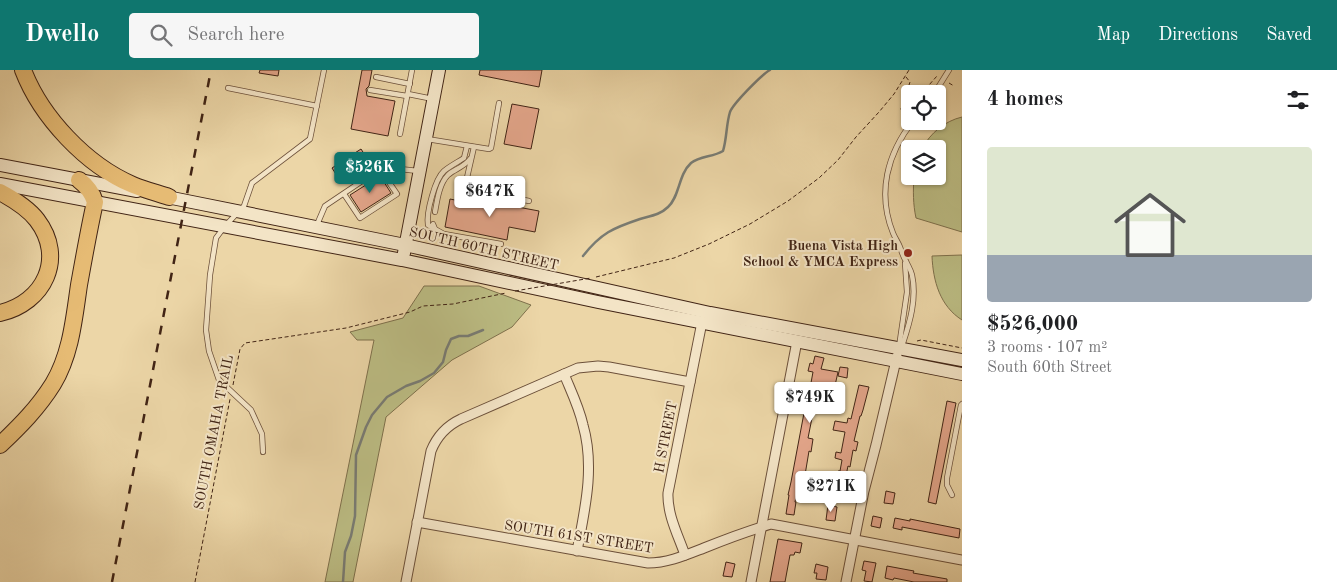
<!DOCTYPE html>
<html lang="en">
<head>
<meta charset="utf-8">
<style>
  :root { --surface:#fff; --page:#f6f6f6; --text:#202124; --muted:#757577; --accent:#0f766e }
  body { margin:0; font-family:"Old Standard TT",serif; background:var(--page); color:var(--text); height:100vh; display:flex; flex-direction:column; font-size:19px; white-space:nowrap }
  * { box-sizing:border-box; margin:0 }
  p { font-size:16px; color:var(--muted) }
  .icon { flex:none; width:28px; height:28px; fill:none; stroke:currentColor; stroke-width:2; stroke-linecap:round; stroke-linejoin:round }
  .map { position:relative; flex:1; overflow:hidden }
  .sheet { display:flex; flex-direction:column; background:var(--surface); width:375px }
  .sheet>* { flex:none }
  .tools { position:absolute; left:901px; top:15px; display:grid; gap:10px }
  .tools a { display:grid; place-items:center; width:45px; height:45px; border-radius:5px; background:var(--surface); box-shadow:0 1px 4px #0004; font-size:25px }
  .price { position:absolute; translate:-50% -42px; padding:0 11px; border-radius:5px; background:#fff; color:#222; font-size:16px; line-height:32px; filter:drop-shadow(0 1px 2px #0008) }
  .price::after { content:''; position:absolute; left:50%; top:30px; width:15px; height:11px; margin-left:-8px; background:inherit; clip-path:polygon(0 0,100% 0,50% 100%) }
  .price.on { background:var(--accent); color:#fff }
  ul { padding:0; list-style:none }
  li { display:grid; align-content:center; gap:10px; height:265px; padding:0 25px }
  li span { display:grid; place-items:center; height:155px; border-radius:5px; color:#555 }
  li>.icon { margin-inline-start:auto }
  span .icon { width:90px; height:90px; fill:#fffc; stroke-width:1 }
  li b { font-size:21px }
  h2 { display:flex; justify-content:space-between; align-items:center; height:60px; padding:0 25px; font-size:21px }
  header { display:flex; align-items:center; gap:30px; box-sizing:border-box; height:70px; padding:0 25px; background:var(--accent); color:#fff }
  header strong { font-size:24px }
  nav { display:flex; gap:28px; margin-inline-start:auto; font-size:18px }
  .search { width:350px; height:45px; background:var(--page); display:flex; align-items:center; gap:12px; box-sizing:border-box; padding:0 18px; border-radius:5px; color:var(--muted); font-size:19px }
  main { display:flex; flex:1; min-height:0 }
  .map>svg:first-child { display:block }
  .green { fill:#bcbd84; stroke:#7e704c }
  .lines { fill:none; stroke-linecap:round; stroke-linejoin:round }
  .stream { stroke:#797c74; stroke-width:2.5 }
  .building { fill:#e4a68b; stroke:#412415 }
  .service-casing { stroke:#6c503a; stroke-width:6 }
  .minor-casing { stroke:#6c503a; stroke-width:11 }
  .secondary-casing { stroke:#412415; stroke-width:14 }
  .motorway-casing { stroke:#412415; stroke-width:18 }
  .path { stroke:#412415; stroke-width:1; stroke-dasharray:4 2.5; stroke-linecap:butt }
  .service { stroke:#f3e4c6; stroke-width:4.5 }
  .minor { stroke:#f3e4c6; stroke-width:9 }
  .secondary { stroke:#f3e4c6; stroke-width:12 }
  .motorway { stroke:#e6bb74; stroke-width:16 }
  .rail { stroke:#412415; stroke-width:2.5; stroke-dasharray:9 9; stroke-linecap:butt }
  .path-bridge { stroke:#412415; stroke-width:1; stroke-dasharray:4 2.5; stroke-linecap:butt }
  .poi-dot { fill:#8f2418; stroke:#f3e4c6; stroke-width:2 }
  .labels { text-anchor:middle; stroke-width:4; stroke-linejoin:round; paint-order:stroke }
  .poi-label { font-size:14px; font-weight:bold; fill:#412415; stroke:#f3e4c6; text-anchor:end }
  .street-label { font-size:14px; fill:#412415; stroke:#f3e4c6 }
</style>
</head>
<body>
<header>
<strong>Dwello</strong>
<div class="search"><svg class="icon" aria-label="search" viewBox="0 0 24 24"><circle cx="10" cy="10" r="6"/><path d="M15 15l6 6"/></svg>Search here</div>
<nav><a>Map</a><a>Directions</a><a>Saved</a></nav>
</header>
<main>
<div class="map">
<svg width="962" height="512" viewBox="0 0 962 512">
  <rect width="100%" height="100%" fill="#ecd6a7"/>
  <filter id="stains"><feTurbulence type="fractalNoise" baseFrequency=".004" numOctaves="4"/><feColorMatrix values="0 0 0 0 .2 0 0 0 0 .09 0 0 0 0 .02 0 0 0 .5 -.17"/></filter>
  <radialGradient id="worn" r=".72"><stop offset=".6" stop-color="#630" stop-opacity="0"/><stop offset="1" stop-color="#630" stop-opacity=".3"/></radialGradient>
  <g class="green">
    <path d="M962 47V162L916 148C913 134 913 121 914 106H938V79H922C930 63 945 51 962 47Z"/>
    <path d="M962 185V250C940 236 933 211 932 186Z"/>
    <path d="M424 216H479L531 235 512 257 452 290 386 347 353 512H325L374 270H357L350 262 403 248Z"/>
  </g>
  <g class="lines">
    <g class="stream">
      <path d="M583 186C601 163 613 158 640 149 650 146 660 145 668 137 680 126 678 105 691 93 700 86 713 87 723 81 727 68 726 55 730 42 733 34 761 5 770 0"/>
      <path d="M343 512 345 482 351 466 355 446 356 385 366 357 372 345 387 327 406 316 420 311 434 303 443 292 446 280 451 269 459 266H468L483 260"/>
    </g>
  </g>
  <g class="building">
    <path d="M260 0H279L278 6 259 3Z"/>
    <path d="M362 0H372L369 16 366 19 367 26 395 31 388 66 351 59Z"/>
    <path d="M480 0H542L539 17 479 5Z"/>
    <path d="M512 34 539 39 531 79 504 74Z"/>
    <path d="M361 79 368 90 339 109 332 98Z"/>
    <path d="M380 106 391 123 361 142 350 125Z"/>
    <path d="M450 129 479 135 480 130 539 141 535 162 509 157 507 170 445 157Z"/>
    <path d="M815 286 824 288 821 299 838 302 834 320 820 318 818 329 831 332 829 341 814 338 808 368 813 369 811 382 809 381 805 405 801 404 795 432H796L794 445 786 444 789 425H788L791 412 804 343 807 329H808L813 302 808 301 810 293 813 294Z"/>
    <path d="M840 297 848 298 847 308 838 306Z"/>
    <path d="M859 315 869 317 863 340 861 346H860L854 371 858 372 856 381 853 380 850 397 848 396 844 415 836 413V416L824 413 825 406 832 407V405L837 406 838 401H840L842 390 835 388 836 382 841 383 845 362 833 360 835 351 847 353 848 348 851 349Z"/>
    <path d="M947 331 956 333 936 434 928 432Z"/>
    <path d="M886 421 895 423 893 434 884 433Z"/>
    <path d="M828 435 837 437 835 451 826 450Z"/>
    <path d="M873 446 882 448 880 458 871 456Z"/>
    <path d="M895 448 910 451V449L960 459 959 468 902 457V460L893 458Z"/>
    <path d="M778 469 802 473 800 483 795 482 794 485H790L785 512H770Z"/>
    <path d="M864 491 876 493 872 512 864 511 866 501 862 500Z"/>
    <path d="M726 492 735 494 732 507 723 506Z"/>
    <path d="M816 494 828 497 826 510 816 509 817 503H814Z"/>
    <path d="M887 496 914 501 913 503 947 509V512H914L894 508 893 510 885 508Z"/>
  </g>
  <g class="lines">
    <defs>
      <g id="service">
        <path d="M376 7 410 14"/>
        <path d="M228 18 317 36"/>
        <path d="M370 20 407 26"/>
        <path d="M408 24 433 29"/>
        <path d="M934 24 949 0"/>
        <path d="M400 64 412 0"/>
        <path d="M427 69 489 79 491 78 499 33"/>
        <path d="M474 77 466 112 468 115 481 121 529 131"/>
        <path d="M344 124 360 148 397 124 380 99"/>
        <path d="M435 142C437 131 439 114 448 105 455 99 464 97 470 89"/>
        <path d="M433 154 435 159 444 164 501 174"/>
        <path d="M316 157 325 136 380 99H400L418 101"/>
        <path d="M435 159 428 155C426 143 435 109 444 101 450 96 458 92 464 88L467 76"/>
        <path d="M901 276 903 273C910 252 917 228 912 205 911 200 908 196 906 191 903 187 902 182 900 177 898 172 895 168 893 163 877 123 887 84 913 51"/>
        <path d="M899 277 907 222 905 193"/>
        <path d="M263 382 262 364 251 340 219 310 209 281 206 260 210 205 216 168 225 156 244 136 252 113 310 69 324 0"/>
        <path d="M952 425 947 415V408L961 335 962 334"/>
      </g>
      <g id="minor">
        <path d="M564 304C571 321 579 337 583 355 595 397 585 439 577 481"/>
        <path d="M417 452 648 493C668 493 686 485 704 478 726 469 748 461 771 454L962 490"/>
        <path d="M685 485C678 465 667 444 668 423L702 252"/>
        <path d="M406 512 431 381C437 366 446 356 461 349L578 298 598 296 609 297 690 312"/>
        <path d="M751 512 797 271"/>
        <path d="M846 512 864 421 876 375 897 286"/>
      </g>
      <g id="secondary">
        <path d="M0 95 137 121"/>
        <path d="M0 114 402 190 598 232 962 304"/>
        <path d="M162 126 405 175 710 243 962 290"/>
        <path d="M404 183 439 0"/>
      </g>
      <g id="motorway">
        <path d="M23 0C41 47 86 95 133 115 145 120 157 123 169 127"/>
        <path d="M0 122C13 129 28 138 37 150 66 188 44 233 0 243"/>
        <path d="M0 375C20 356 38 338 53 314 71 284 74 249 79 215 84 187 89 159 95 132 92 122 87 116 79 110"/>
      </g>
    </defs>
    <use href="#service" class="service-casing"/>
    <use href="#minor" class="minor-casing"/>
    <use href="#secondary" class="secondary-casing"/>
    <use href="#motorway" class="motorway-casing"/>
    <g class="path">
      <path d="M906 7 910 12 901 39 902 41 904 42 910 36"/>
      <path d="M949 13 954 16"/>
      <path d="M921 24 937 6"/>
      <path d="M596 207 674 188 709 174 750 154 788 131 819 108 838 90 856 67 879 42 894 24 909 0"/>
      <path d="M917 271 921 270 962 278"/>
      <path d="M233 315 240 279 245 273 346 258 410 242 423 236 453 234 506 223"/>
      <path d="M195 512 230 329"/>
    </g>
    <use href="#service" class="service"/>
    <use href="#minor" class="minor"/>
    <use href="#secondary" class="secondary"/>
    <use href="#motorway" class="motorway"/>
    <path class="rail" d="M112 512 211 0"/>
    <path class="path-bridge" d="M515 221 591 208"/>
  </g>
  <circle class="poi-dot" cx="908" cy="183" r="5"/>
  <g class="labels">
    <g class="poi-label">
      <text x="898" y="180">Buena Vista High<tspan x="898" dy="16">School &amp; YMCA Express</tspan></text>
    </g>
    <g class="street-label">
      <text transform="translate(484 178) rotate(13)" y="5">SOUTH 60TH STREET</text>
      <text transform="translate(213 362) rotate(-79)" y="5">SOUTH OMAHA TRAIL</text>
      <text transform="translate(665 367) rotate(-79)" y="5">H STREET</text>
      <text transform="translate(579 466) rotate(9)" y="5">SOUTH 61ST STREET</text>
    </g>
  </g>
  <rect width="100%" height="100%" filter="url(#stains)"/>
  <rect width="100%" height="100%" fill="url(#worn)"/>
</svg>
<div class="tools">
<a><svg class="icon" aria-label="locate" viewBox="0 0 24 24"><circle cx="12" cy="12" r="6"/><path d="M12 2v4M12 18v4M2 12h4M18 12h4"/></svg></a>
<a><svg class="icon" aria-label="layers" viewBox="0 0 24 24"><path d="M12 4l9 5-9 5-9-5zM3 14l9 5 9-5"/></svg></a>
</div>
<b class="price on" style="left:370px;top:124px">$526K</b>
<b class="price" style="left:490px;top:148px">$647K</b>
<b class="price" style="left:810px;top:354px">$749K</b>
<b class="price" style="left:831px;top:443px">$271K</b>
</div>
<section class="sheet">
<h2>4 homes<svg class="icon" aria-label="filters" viewBox="0 0 24 24"><path d="M4 7h16M4 17h16"/><circle cx="9" cy="7" r="2"/><circle cx="15" cy="17" r="2"/></svg></h2>
<ul>
<li><span style="background:linear-gradient(#dfe7d0 70%,#9aa5b1 0)"><svg class="icon" aria-label="home" viewBox="0 0 24 24"><path d="M3 11l9-7 9 7M6 9v11h12V9"/></svg></span><div><b>$526,000</b><p>3 rooms · 107 m²</p><p>South 60th Street</p></div></li>
</ul>
</section>
</main>
</body>
</html>
